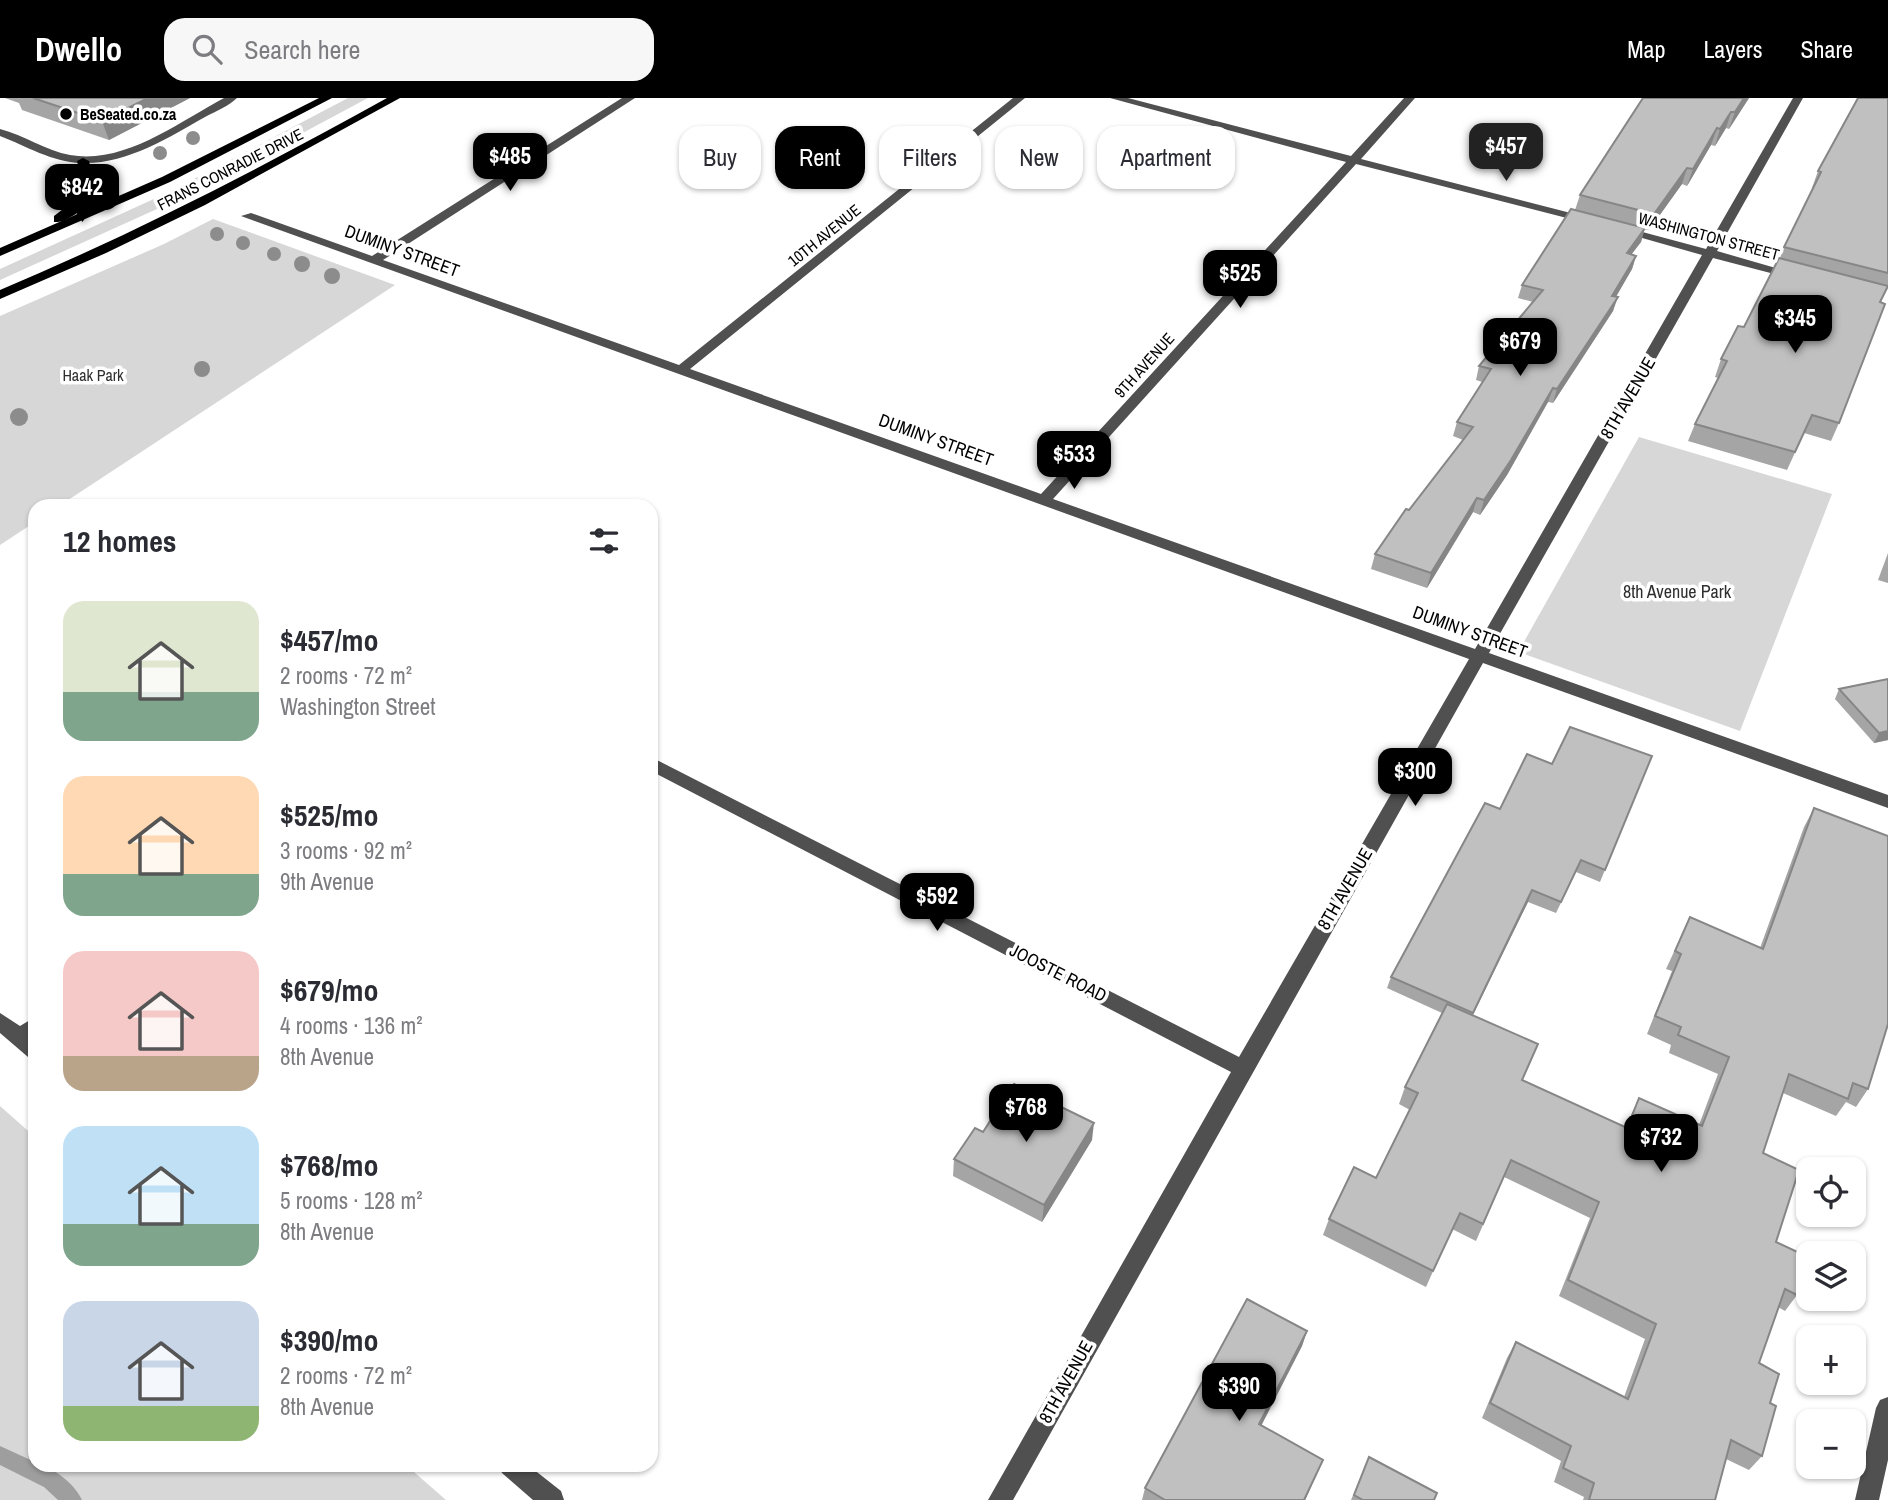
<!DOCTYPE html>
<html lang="en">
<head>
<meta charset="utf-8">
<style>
  :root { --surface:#fff; --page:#f7f7f7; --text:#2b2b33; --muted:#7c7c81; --accent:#000 }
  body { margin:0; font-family:"Archivo Narrow",sans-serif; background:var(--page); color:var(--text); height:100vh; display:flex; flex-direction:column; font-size:26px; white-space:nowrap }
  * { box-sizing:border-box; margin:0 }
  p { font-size:23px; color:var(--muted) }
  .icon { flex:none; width:38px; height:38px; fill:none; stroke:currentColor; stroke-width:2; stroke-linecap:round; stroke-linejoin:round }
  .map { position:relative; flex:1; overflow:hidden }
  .details { position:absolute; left:28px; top:401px; width:630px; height:973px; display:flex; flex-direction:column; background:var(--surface); border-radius:21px; box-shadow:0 2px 5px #0004 }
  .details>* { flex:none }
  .hud { position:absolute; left:679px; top:28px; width:665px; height:63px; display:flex; gap:14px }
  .fabs { position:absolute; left:1796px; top:1059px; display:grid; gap:14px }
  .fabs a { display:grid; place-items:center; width:70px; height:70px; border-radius:14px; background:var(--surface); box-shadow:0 2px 5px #0004; font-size:35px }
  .price { position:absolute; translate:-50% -60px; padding:0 16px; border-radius:14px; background:var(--accent); color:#fff; font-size:23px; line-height:46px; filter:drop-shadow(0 2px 4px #0008) }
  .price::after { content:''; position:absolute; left:50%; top:42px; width:21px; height:16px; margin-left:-10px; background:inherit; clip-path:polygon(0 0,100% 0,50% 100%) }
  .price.selected { background:#222; color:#fff }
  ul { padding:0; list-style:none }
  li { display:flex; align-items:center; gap:21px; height:175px; padding:0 35px }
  li span { display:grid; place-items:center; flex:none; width:196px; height:140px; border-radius:21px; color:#555 }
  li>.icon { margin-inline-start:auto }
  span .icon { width:84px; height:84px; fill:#fffc; stroke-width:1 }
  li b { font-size:30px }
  h2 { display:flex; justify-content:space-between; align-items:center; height:84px; padding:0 35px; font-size:30px }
  .chip { padding:0 24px; border-radius:21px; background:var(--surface); box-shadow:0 2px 5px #0004; font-size:24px; line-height:63px }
  .chip.selected { background:var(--accent); color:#fff }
  header { display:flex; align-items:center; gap:42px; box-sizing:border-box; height:98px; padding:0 35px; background:var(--accent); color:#fff }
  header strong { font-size:33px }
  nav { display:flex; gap:38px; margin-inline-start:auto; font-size:24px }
  .search { width:490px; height:63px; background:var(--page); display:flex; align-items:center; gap:18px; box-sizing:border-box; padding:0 24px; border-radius:21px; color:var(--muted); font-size:26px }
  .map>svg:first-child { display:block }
  .green { fill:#d7d7d7 }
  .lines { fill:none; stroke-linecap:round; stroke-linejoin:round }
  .stream { fill:#9e9e9e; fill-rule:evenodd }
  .minor { fill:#505050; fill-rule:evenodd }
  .major { fill:#000; fill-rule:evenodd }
  .tree { fill:#8c8c8c }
  .wall { fill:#a5a5a5 }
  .shaded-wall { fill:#868686 }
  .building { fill:#c0c0c0; stroke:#868686; stroke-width:2 }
  .poi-dot { fill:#000; stroke:#fff; stroke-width:2.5 }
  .labels { text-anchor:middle; stroke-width:7; stroke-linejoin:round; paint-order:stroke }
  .far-poi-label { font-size:16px; font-weight:bold; fill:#000; stroke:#fff; text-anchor:start }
  .far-street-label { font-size:16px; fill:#000; stroke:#fff }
  .far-park-label { font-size:16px; fill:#2e2e2e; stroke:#fff }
  .street-label { font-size:18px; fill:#000; stroke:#fff }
  .park-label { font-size:18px; fill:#2e2e2e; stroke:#fff }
</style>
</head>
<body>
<header>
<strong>Dwello</strong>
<div class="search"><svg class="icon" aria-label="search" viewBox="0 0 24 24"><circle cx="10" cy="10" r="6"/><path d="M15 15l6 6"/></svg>Search here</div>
<nav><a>Map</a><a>Layers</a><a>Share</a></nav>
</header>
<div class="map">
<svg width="1888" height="1402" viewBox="0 0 1888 1402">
  <rect width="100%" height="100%" fill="#fff"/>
  <g class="green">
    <path d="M348 0H368L177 102 173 101 181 96 175 91Z"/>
    <path d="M167 95 169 97 162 103 168 106 0 182V171Z"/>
    <path d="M213 121 395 187 59 408H35V424L0 447V218L164 146Z"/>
    <path d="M1639 339 1832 396 1740 633 1524 556 1520 551Z"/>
    <path d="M0 1008 35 1039V1367H406L446 1402H0Z"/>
  </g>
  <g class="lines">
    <path class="stream" d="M0 1348 35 1364V1367C53 1368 75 1386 82 1402H58L44 1389 0 1367Z"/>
    <g class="minor">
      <path d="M224 0H237C229 8 216 13 205 19 168 40 125 67 81 65 52 64 26 48 0 38V31C24 37 46 53 70 57 124 67 179 24 224 0Z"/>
      <path d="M622 0H635L383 162 679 267 1013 0H1025L690 271 1041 396 1346 64 1110 0H1128L1351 58 1404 0H1415L1361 61 1594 121V127L1356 66 1053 401 1475 551 1702 157 1614 132 1620 128 1706 151 1793 0H1803L1717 153 1803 178 1797 182 1713 160 1489 555 1888 697V710L1483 565 1013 1402H988L1231 974 651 673V659L1239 959 1469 561 241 118 251 115 372 158Z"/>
      <path d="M0 915 20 928 35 919V961L28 959 0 935Z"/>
      <path d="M1888 1299V1362L1879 1402H1855L1876 1310 1880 1302Z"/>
      <path d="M498 1367H528L561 1393 564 1402H533L502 1375Z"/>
    </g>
    <g class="major">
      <path d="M319 0H332L170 84 0 158V150L162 79Z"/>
      <path d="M387 0H400L205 107 106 155 0 201V192C133 136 261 70 387 0Z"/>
      <path d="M83 60 89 63 94 84 92 98C84 110 69 125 54 124V118L80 98 82 84 77 63Z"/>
    </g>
  </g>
  <g class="tree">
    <circle cx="193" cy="40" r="7"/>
    <circle cx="160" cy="55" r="7"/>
    <circle cx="217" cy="136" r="7"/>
    <circle cx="243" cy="145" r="7"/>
    <circle cx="274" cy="156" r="7"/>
    <circle cx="302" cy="166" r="8"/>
    <circle cx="332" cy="178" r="8"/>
    <circle cx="202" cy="271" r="8"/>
    <circle cx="19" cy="319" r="9"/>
  </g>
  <g class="wall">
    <path d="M5 0H190L109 42 22 12 19 5Z"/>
    <path d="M1643 0H1749L1729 31 1726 30 1715 48 1711 47 1687 88 1682 86 1649 132 1644 131 1641 144 1631 156 1636 158 1632 171 1616 199 1613 213 1553 305 1548 304 1507 377 1480 417 1473 414 1427 490 1371 471 1375 456 1463 342 1453 338 1457 324 1482 284 1476 282 1479 268 1533 204 1518 200 1522 187 1575 112 1580 97Z"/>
    <path d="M1888 0V187L1880 204 1839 325 1831 343 1804 335 1787 372 1688 343 1695 326 1718 280 1715 279 1721 261 1744 229 1780 160 1784 149 1813 90H1812L1818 73Z"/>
    <path d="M1888 455V485L1878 482Z"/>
    <path d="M1888 581V642L1874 645 1835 601 1839 591Z"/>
    <path d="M1652 658 1600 784 1576 774 1556 815 1528 804 1473 917 1522 982 1626 1029 1639 1000 1699 1027 1718 976 1669 955 1671 947 1647 936 1672 873 1666 871 1690 819 1760 850 1804 729 1814 710 1868 991 1856 1009 1846 1004 1836 1018 1783 995 1763 1055 1776 1144 1797 1197 1785 1213 1778 1209 1759 1265 1770 1305 1762 1358 1749 1372 1726 1361 1715 1402H1583L1584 1399 1554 1384 1561 1363 1482 1320 1507 1260 1516 1244 1624 1299 1645 1241 1559 1198 1590 1120 1504 1079 1476 1143 1452 1131 1426 1189 1323 1137 1329 1121 1376 1080 1410 1012 1399 1006 1405 989 1442 915 1387 890 1391 879 1500 711 1552 666Z"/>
    <path d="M983 1034 1092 1042 1042 1124 953 1078 954 1061Z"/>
    <path d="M1307 1233 1302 1248 1261 1327 1323 1362 1305 1402H1142L1145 1390Z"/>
    <path d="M1369 1359 1434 1402H1351Z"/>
  </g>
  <g class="shaded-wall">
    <path d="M148 0H190L109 42 102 23Z"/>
    <path d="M1744 0H1749L1729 31 1735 14Z"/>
    <path d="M1731 14 1726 30 1715 48 1720 31Z"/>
    <path d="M1717 30 1711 47 1687 88 1693 71Z"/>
    <path d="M1687 70 1682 86 1649 132 1654 116Z"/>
    <path d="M1645 130 1641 144 1622 169 1627 155Z"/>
    <path d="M1636 158 1632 171 1608 212 1612 198Z"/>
    <path d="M1618 199 1613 213 1553 305 1557 291Z"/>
    <path d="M1553 290 1548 304 1507 377 1480 417 1484 402Z"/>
    <path d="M1477 400 1473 414 1427 490 1431 475Z"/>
    <path d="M1888 633V642L1874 645 1879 635Z"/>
    <path d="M1532 792 1528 804 1468 926 1473 915Z"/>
    <path d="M1094 1025 1092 1042 1042 1124 1044 1107Z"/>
    <path d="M1307 1233 1302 1248 1255 1340 1259 1326Z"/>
    <path d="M1323 1362 1305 1402H1304Z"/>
  </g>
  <g class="building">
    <path d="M33 0H148L102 23Z"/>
    <path d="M1643 0H1744L1735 14H1731L1720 31 1717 30 1693 71 1687 70 1654 116 1580 97Z"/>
    <path d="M1858 0H1888V175L1784 149 1821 74 1818 73Z"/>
    <path d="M1571 111 1645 130 1627 155 1636 158 1612 198 1618 199 1557 291 1553 290 1511 362 1484 402 1477 400 1431 475 1375 456 1406 411 1409 412 1473 329 1457 324 1491 271 1479 268 1543 192 1522 187Z"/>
    <path d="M1779 160 1888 188 1880 204 1885 206 1839 325 1812 317 1795 354 1695 326 1727 263 1721 261 1738 228 1744 229Z"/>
    <path d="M1888 581V633L1879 635 1839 591Z"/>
    <path d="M1570 629 1652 658 1605 772 1581 762 1561 804 1532 792 1473 915 1391 879 1485 705 1500 711 1527 656 1552 666Z"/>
    <path d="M1814 710 1888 738V926L1868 991 1853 985 1848 1001 1789 976 1763 1055 1799 1072 1776 1144 1808 1159V1164L1797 1197 1785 1191 1759 1265 1779 1276 1770 1305 1776 1308 1762 1358 1731 1342 1715 1402H1589L1594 1385 1563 1370 1571 1348 1490 1305 1516 1244 1628 1301 1656 1226 1568 1182 1599 1104 1511 1062 1483 1126 1460 1115 1433 1173 1329 1121 1354 1069 1376 1080 1418 995 1405 989 1447 906 1538 946 1522 982 1627 1030 1639 1000 1702 1028 1729 959 1678 937 1681 929 1655 918 1681 856 1675 853 1690 819 1763 851Z"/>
    <path d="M1014 986 1094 1025 1044 1107 954 1061 975 1030 983 1034Z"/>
    <path d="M1247 1201 1307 1233 1259 1326 1323 1362 1304 1402H1165L1145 1390Z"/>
    <path d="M1369 1359 1437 1395 1434 1402H1363L1354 1397Z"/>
  </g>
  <circle class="poi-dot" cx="66" cy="16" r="7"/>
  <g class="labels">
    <g class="far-poi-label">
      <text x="80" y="22">BeSeated.co.za</text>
    </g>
    <g class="far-street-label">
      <text transform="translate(230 71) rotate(-27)" y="6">FRANS CONRADIE DRIVE</text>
      <text transform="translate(824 137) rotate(-39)" y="6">10TH AVENUE</text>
      <text transform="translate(1709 138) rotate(15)" y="6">WASHINGTON STREET</text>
      <text transform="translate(1144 267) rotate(-48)" y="6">9TH AVENUE</text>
    </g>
    <g class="far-park-label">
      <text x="93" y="283">Haak Park</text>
    </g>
    <g class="street-label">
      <text transform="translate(402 153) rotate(20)" y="6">DUMINY STREET</text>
      <text transform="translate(1628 300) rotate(-60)" y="6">8TH AVENUE</text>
      <text transform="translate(936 342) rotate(20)" y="6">DUMINY STREET</text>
      <text transform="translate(1470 534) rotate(20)" y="6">DUMINY STREET</text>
      <text transform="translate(1345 791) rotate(-60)" y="6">8TH AVENUE</text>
      <text transform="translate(1058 875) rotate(27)" y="6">JOOSTE ROAD</text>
      <text transform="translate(1066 1284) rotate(-61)" y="6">8TH AVENUE</text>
    </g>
    <g class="park-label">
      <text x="1677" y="500">8th Avenue Park</text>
    </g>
  </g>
</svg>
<div class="fabs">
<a><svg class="icon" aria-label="locate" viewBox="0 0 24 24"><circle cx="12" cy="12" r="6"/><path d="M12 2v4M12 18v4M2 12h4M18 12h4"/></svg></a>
<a><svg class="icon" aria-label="layers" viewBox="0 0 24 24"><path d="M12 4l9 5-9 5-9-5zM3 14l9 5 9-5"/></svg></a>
<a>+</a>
<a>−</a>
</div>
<b class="price selected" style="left:1506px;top:85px">$457</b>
<b class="price" style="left:510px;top:95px">$485</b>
<b class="price" style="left:82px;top:126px">$842</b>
<b class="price" style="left:1240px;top:212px">$525</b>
<b class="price" style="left:1795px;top:257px">$345</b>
<b class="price" style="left:1520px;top:280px">$679</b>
<b class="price" style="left:1074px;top:393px">$533</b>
<b class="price" style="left:1415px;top:710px">$300</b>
<b class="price" style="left:937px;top:835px">$592</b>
<b class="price" style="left:1026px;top:1046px">$768</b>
<b class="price" style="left:1661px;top:1076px">$732</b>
<b class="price" style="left:1239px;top:1325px">$390</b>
<div class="hud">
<a class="chip">Buy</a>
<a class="chip selected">Rent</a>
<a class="chip">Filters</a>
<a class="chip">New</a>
<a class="chip">Apartment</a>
</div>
<section class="details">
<h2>12 homes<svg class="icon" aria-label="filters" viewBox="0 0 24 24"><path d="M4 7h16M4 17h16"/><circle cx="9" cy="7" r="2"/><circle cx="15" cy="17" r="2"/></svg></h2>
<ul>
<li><span style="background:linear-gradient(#dfe7d0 65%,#7fa58c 0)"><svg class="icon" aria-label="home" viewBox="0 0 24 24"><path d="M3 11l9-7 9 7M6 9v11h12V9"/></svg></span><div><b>$457/mo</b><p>2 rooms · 72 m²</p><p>Washington Street</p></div></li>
<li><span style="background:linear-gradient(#ffd9b3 70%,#7fa58c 0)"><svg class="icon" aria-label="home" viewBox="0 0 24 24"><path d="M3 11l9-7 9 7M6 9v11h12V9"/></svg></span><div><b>$525/mo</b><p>3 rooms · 92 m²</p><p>9th Avenue</p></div></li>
<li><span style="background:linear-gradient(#f6c9c9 75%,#b9a48a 0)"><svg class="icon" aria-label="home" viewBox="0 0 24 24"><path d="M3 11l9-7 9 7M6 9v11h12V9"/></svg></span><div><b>$679/mo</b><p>4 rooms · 136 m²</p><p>8th Avenue</p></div></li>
<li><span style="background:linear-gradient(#bfe0f5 70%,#7fa58c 0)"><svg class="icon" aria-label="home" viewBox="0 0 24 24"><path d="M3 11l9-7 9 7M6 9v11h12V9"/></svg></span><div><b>$768/mo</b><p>5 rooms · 128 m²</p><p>8th Avenue</p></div></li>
<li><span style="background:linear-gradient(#c9d6e8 75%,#8fb573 0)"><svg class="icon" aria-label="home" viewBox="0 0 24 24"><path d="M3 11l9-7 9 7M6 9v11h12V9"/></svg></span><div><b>$390/mo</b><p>2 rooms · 72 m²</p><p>8th Avenue</p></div></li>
</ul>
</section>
</div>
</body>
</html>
